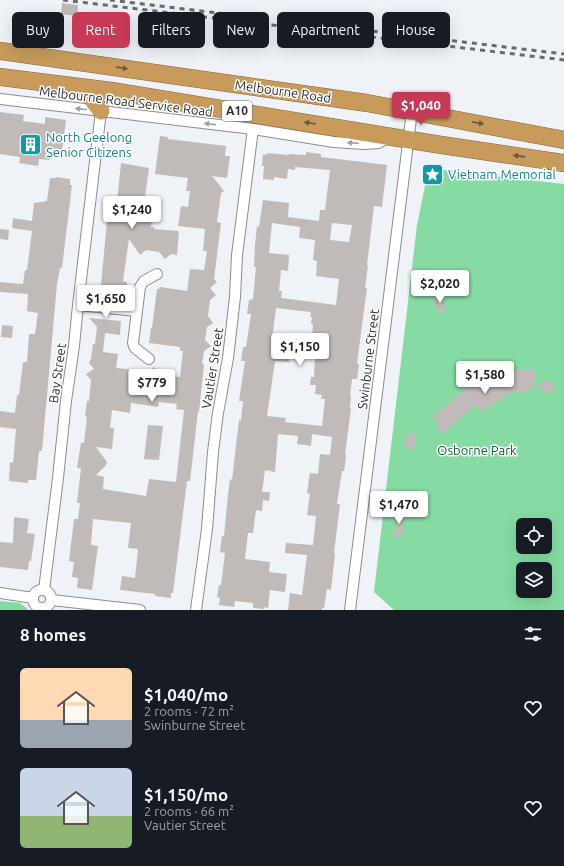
<!DOCTYPE html>
<html lang="en">
<head>
<meta charset="utf-8">
<style>
  :root { --surface:#171b24; --page:#242831; --text:#f1f3f6; --muted:#9ea1a6; --accent:#c83957 }
  body { margin:0; font-family:Ubuntu,sans-serif; background:var(--page); color:var(--text); height:100vh; display:flex; flex-direction:column; font-size:15px; white-space:nowrap }
  * { box-sizing:border-box; margin:0 }
  p { font-size:13px; color:var(--muted) }
  .icon { flex:none; width:22px; height:22px; fill:none; stroke:currentColor; stroke-width:2; stroke-linecap:round; stroke-linejoin:round }
  .map { position:relative; height:610px; overflow:hidden }
  .drawer { display:flex; flex-direction:column; background:var(--surface); flex:1 }
  .drawer>* { flex:none }
  .hud { position:absolute; left:12px; top:12px; width:540px; height:36px; display:flex; gap:8px }
  .tools { position:absolute; left:516px; top:518px; display:grid; gap:8px }
  .tools a { display:grid; place-items:center; width:36px; height:36px; border-radius:6px; background:var(--surface); box-shadow:0 4px 16px #0002; font-size:20px }
  .price { position:absolute; translate:-50% -34px; padding:0 9px; border-radius:4px; background:#fff; color:#222; font-size:13px; line-height:26px; filter:drop-shadow(0 1px 2px #0008) }
  .price::after { content:''; position:absolute; left:50%; top:24px; width:12px; height:9px; margin-left:-6px; background:inherit; clip-path:polygon(0 0,100% 0,50% 100%) }
  .price.on { background:var(--accent); color:#fff }
  ul { padding:0; list-style:none }
  li { display:flex; align-items:center; gap:12px; height:100px; padding:0 20px }
  li span { display:grid; place-items:center; flex:none; width:112px; height:80px; border-radius:6px; color:#555 }
  li>.icon { margin-inline-start:auto }
  span .icon { width:48px; height:48px; fill:#fffc; stroke-width:1 }
  li b { font-size:17px }
  h2 { display:flex; justify-content:space-between; align-items:center; height:48px; padding:0 20px; font-size:17px }
  .pill { padding:0 14px; border-radius:6px; background:var(--surface); box-shadow:0 4px 16px #0002; font-size:14px; line-height:36px }
  .pill.on { background:var(--accent); color:#fff }
  .map>svg:first-child { display:block }
  .green { fill:#85dba2; fill-rule:evenodd }
  .building { fill:#c0bab8; fill-rule:evenodd }
  .lines { fill:none; stroke-linecap:round; stroke-linejoin:round }
  .minor-casing { stroke:#8a8d91; stroke-width:12 }
  .trunk-casing { stroke:#896431; stroke-width:18 }
  .minor { stroke:#fff; stroke-width:10 }
  .trunk { stroke:#c89b5c; stroke-width:17 }
  .rail { stroke:#686b6c; stroke-width:3; stroke-dasharray:5 5; stroke-linecap:butt }
  .oneway { fill:#6a5940 }
  .oneway2 { fill:#a0a0a1 }
  .labels { text-anchor:middle; stroke-width:3; stroke-linejoin:round; paint-order:stroke }
  .shield { fill:#fff; stroke:#6b6c6d; stroke-width:1 }
  .shield-label { font-size:12px; font-weight:bold; fill:#2b2d2e }
  .street-label { font-size:13px; fill:#2b2d2e; stroke:#fff }
  .culture-label { font-size:13px; fill:#0d838f; stroke:#fff; text-anchor:start }
  .park-label { font-size:13px; fill:#165833; stroke:#fff }
</style>
</head>
<body>
<div class="map">
<svg width="564" height="610" viewBox="0 0 564 610">
  <rect width="100%" height="100%" fill="#eff3f7"/>
  <g class="green">
    <path d="M444 170 564 184V610H394L374 592 417 225 426 181ZM523 525H545V547H523ZM523 569H545V591H523Z"/>
    <path d="M0 601 20 603 29 610H0Z"/>
  </g>
  <g class="building">
    <path d="M62 3 78 5 77 16 61 14Z"/>
    <path d="M0 112 24 115 23 121 45 124V117L66 120 61 158 50 157V160L39 159 38 166 19 163 20 157 0 154Z"/>
    <path d="M160 136 168 137V139L226 146 225 156H230L227 178 212 176 224 191 221 193 217 222 221 223 214 279 217 282 210 288 216 295 210 300 208 316 213 323 207 327 205 340 211 346 204 351 202 364 204 365 199 412 198 411 190 481H187L173 593H171V598L155 596V594L120 590 122 576 135 578 138 549 128 548 131 523 93 519 91 545 98 546 92 590 77 588 78 578 72 577 74 562 69 561 74 519H78L80 503H77L81 468H77L81 443H84L87 417 85 416 87 401H89L91 380 86 374 94 369 89 363 91 359 93 344H95L97 327 89 318 121 321 120 335 105 333 103 352 118 354 116 368 128 369 131 373 146 375 154 367 159 375 180 377 183 351H180V347L149 343 151 328H152L157 289H159L160 287 187 291 190 269 204 270 207 251H203L205 229 178 226 181 206 188 207 190 191H186L188 178 155 174ZM159 402 177 404 176 409 184 410 176 482 149 479 146 496 103 489 104 477 96 475 106 465 107 462 96 447 112 449 114 428H110L112 410 130 413 131 403 158 407Z"/>
    <path d="M306 152 321 154V157L387 165 382 207 374 206 367 265H368L365 288H367L357 363 359 364 357 379H352L350 395H351L350 408H351L345 455H346L345 464 344 471H342L337 504H340L334 553H335L331 590 327 589 324 608H322V610H288L290 593 302 595 307 555 285 553 286 543 313 545 316 516 307 515 310 494 307 493 310 473 318 474 320 454 330 455 332 437 312 434 311 446 297 444 298 436 278 434 275 472 265 470 262 492H270L269 501 263 500 262 511 256 510 253 533H248L245 559 270 562 269 572 287 574 285 592 270 590 268 608 264 607V609L253 608V603L235 601 234 607 219 605 220 598 217 597 219 585H221L225 553 220 552 222 536H224L228 495 230 479 232 480 239 420H241L243 401H239L245 361H241L243 347H246L251 314H247L249 300 253 299 256 267H254L255 245 257 226 259 227 263 200 289 203 288 217 319 221 320 210H325L330 170 295 167V170L288 169 287 179 274 177V180L263 179 264 166H262L263 154 267 155V153L289 155V154L306 155ZM272 223 300 227 299 238 315 240 313 260 317 261 316 276 339 279 336 305 281 298 282 291H279L281 270 288 271 289 255 269 253ZM332 223 352 225 349 242 330 240ZM276 308 311 312 310 317H312L311 324H313L312 338 324 339 322 356 315 355 314 377H311L310 385H316L315 394 322 395 321 399H325L322 426 285 422 286 418 267 416 275 361 289 362V354L274 353 277 333H273Z"/>
    <path d="M121 163 149 168 145 197 154 199 151 227H154V229L179 231 177 255 171 254 165 259 159 252 146 250 140 255 129 239 123 281 127 282 125 297 99 294 97 291V288L101 285 107 221 115 222Z"/>
    <path d="M56 177 70 179V185H72L62 268H60L57 284 42 451H39L36 480H28V483L9 481 10 462 13 463 16 429 0 427V411L15 413 17 395H19L23 362H27L29 334H35L38 313 27 311 28 294 0 292V282L23 284 25 270H27L32 231 12 228 13 218 32 221 34 203 47 201 50 178H56Z"/>
    <path d="M0 229 9 230 8 240 0 239Z"/>
    <path d="M440 296 447 309 439 313 432 300Z"/>
    <path d="M2 325 13 326 12 338 1 337Z"/>
    <path d="M505 369 522 370 523 369 536 370 533 389 518 394 517 389 481 412 476 404 442 434 436 427 439 424 433 417 469 385 485 375 489 379Z"/>
    <path d="M548 381 553 384 554 391 548 393 544 392 536 383Z"/>
    <path d="M148 425 163 426 159 460 144 459Z"/>
    <path d="M407 433 416 434 414 449 405 448Z"/>
    <path d="M396 513H404L402 538 394 537Z"/>
    <path d="M14 517 29 519 27 533 35 534 31 561H29L28 570 0 567V542L13 543Z"/>
  </g>
  <g class="lines">
    <defs>
      <g id="minor">
        <path d="M0 99 253 129 334 142 365 144 379 143 388 137"/>
        <path d="M78 305 137 311"/>
        <path d="M149 359 135 348 133 343 140 287 144 281 157 274"/>
        <circle cx="42" cy="599" r="9"/>
        <path d="M44 590 58 478 66 401 74 346 78 305 101 111"/>
        <path d="M0 593 33 598"/>
        <path d="M52 600 140 610"/>
        <path d="M196 610 207 529 213 452 218 413 228 358 235 297 237 255 253 129"/>
        <path d="M350 610 412 111"/>
      </g>
      <g id="trunk">
        <path d="M0 51 367 103 564 140"/>
        <path d="M0 77 112 91 435 144 564 163"/>
        <path d="M84 88 101 111"/>
      </g>
    </defs>
    <use href="#minor" class="minor-casing"/>
    <use href="#trunk" class="trunk-casing"/>
    <use href="#minor" class="minor"/>
    <use href="#trunk" class="trunk"/>
    <g class="rail">
      <path d="M63 0 564 60"/>
      <path d="M110 0 259 18"/>
      <path d="M313 24 564 54"/>
    </g>
  </g>
  <defs><path id="oneway-solid" d="M-6-.8H1V-3.2L6.5 0L1 3.2V.8H-6Z"/></defs>
  <g class="oneway">
    <use href="#oneway-solid" transform="translate(122 68) rotate(8)"/>
    <use href="#oneway-solid" transform="translate(310 123) rotate(-171)"/>
    <use href="#oneway-solid" transform="translate(478 123) rotate(11)"/>
    <use href="#oneway-solid" transform="translate(519 156) rotate(-172)"/>
  </g>
  <g class="oneway2">
    <use href="#oneway-solid" transform="translate(81 109) rotate(-173)"/>
    <use href="#oneway-solid" transform="translate(210 124) rotate(-173)"/>
    <use href="#oneway-solid" transform="translate(353 143) rotate(-175)"/>
  </g>
  <defs>
    <symbol id="building-square" viewBox="-11 -11 22 22"><rect x="-9" y="-9" width="18" height="18" rx="4" fill="#0f9aa8" stroke="#fff"/><path d="M-4-6H4V6H1V3H-1V6H-4ZM-2.5-4.3h1.7v1.8h-1.7ZM.8-4.3h1.7v1.8H.8ZM-2.5-1h1.7V.8h-1.7ZM.8-1h1.7V.8H.8Z" fill="#fff"/></symbol>
    <symbol id="sight-square" viewBox="-11 -11 22 22"><rect x="-9" y="-9" width="18" height="18" rx="4" fill="#0f9aa8" stroke="#fff"/><path d="M0-6L1.8-2.2L6-1.7L2.9 1.2L3.7 5.4L0 3.3L-3.7 5.4L-2.9 1.2L-6-1.7L-1.8-2.2Z" fill="#fff"/></symbol>
  </defs>
  <g fill-rule="evenodd">
    <use href="#building-square" x="18" y="132" width="25" height="25"/>
    <use href="#sight-square" x="420" y="162" width="25" height="25"/>
  </g>
  <g class="labels">
    <rect class="shield" x="222" y="101" width="30" height="20" rx="3"/>
    <g class="shield-label">
      <text x="237" y="115">A10</text>
    </g>
    <g class="street-label">
      <text transform="translate(283 91) rotate(8)" y="5">Melbourne Road</text>
      <text transform="translate(126 101) rotate(7)" y="5">Melbourne Road Service Road</text>
      <text transform="translate(368 359) rotate(-83)" y="5">Swinburne Street</text>
      <text transform="translate(212 368) rotate(-81)" y="5">Vautier Street</text>
      <text transform="translate(57 373) rotate(-82)" y="5">Bay Street</text>
    </g>
    <g class="culture-label">
      <text x="46" y="142">North Geelong<tspan x="46" dy="15">Senior Citizens</tspan></text>
      <text x="448" y="179">Vietnam Memorial</text>
    </g>
    <g class="park-label">
      <text x="477" y="455">Osborne Park</text>
    </g>
  </g>
</svg>
<div class="tools">
<a><svg class="icon" aria-label="locate" viewBox="0 0 24 24"><circle cx="12" cy="12" r="6"/><path d="M12 2v4M12 18v4M2 12h4M18 12h4"/></svg></a>
<a><svg class="icon" aria-label="layers" viewBox="0 0 24 24"><path d="M12 4l9 5-9 5-9-5zM3 14l9 5 9-5"/></svg></a>
</div>
<b class="price on" style="left:421px;top:126px">$1,040</b>
<b class="price" style="left:132px;top:230px">$1,240</b>
<b class="price" style="left:440px;top:304px">$2,020</b>
<b class="price" style="left:106px;top:319px">$1,650</b>
<b class="price" style="left:300px;top:367px">$1,150</b>
<b class="price" style="left:485px;top:395px">$1,580</b>
<b class="price" style="left:152px;top:403px">$779</b>
<b class="price" style="left:399px;top:525px">$1,470</b>
<div class="hud">
<a class="pill">Buy</a>
<a class="pill on">Rent</a>
<a class="pill">Filters</a>
<a class="pill">New</a>
<a class="pill">Apartment</a>
<a class="pill">House</a>
</div>
</div>
<section class="drawer">
<h2>8 homes<svg class="icon" aria-label="filters" viewBox="0 0 24 24"><path d="M4 7h16M4 17h16"/><circle cx="9" cy="7" r="2"/><circle cx="15" cy="17" r="2"/></svg></h2>
<ul>
<li><span style="background:linear-gradient(#ffd9b3 65%,#9aa5b1 0)"><svg class="icon" aria-label="home" viewBox="0 0 24 24"><path d="M3 11l9-7 9 7M6 9v11h12V9"/></svg></span><div><b>$1,040/mo</b><p>2 rooms · 72 m²</p><p>Swinburne Street</p></div><svg class="icon" aria-label="heart" viewBox="0 0 24 24"><path d="M12 20l-8-8c-3-5 5-10 8-4 3-6 11-1 8 4z"/></svg></li>
<li><span style="background:linear-gradient(#c9d6e8 60%,#8fb573 0)"><svg class="icon" aria-label="home" viewBox="0 0 24 24"><path d="M3 11l9-7 9 7M6 9v11h12V9"/></svg></span><div><b>$1,150/mo</b><p>2 rooms · 66 m²</p><p>Vautier Street</p></div><svg class="icon" aria-label="heart" viewBox="0 0 24 24"><path d="M12 20l-8-8c-3-5 5-10 8-4 3-6 11-1 8 4z"/></svg></li>
</ul>
</section>
</body>
</html>
